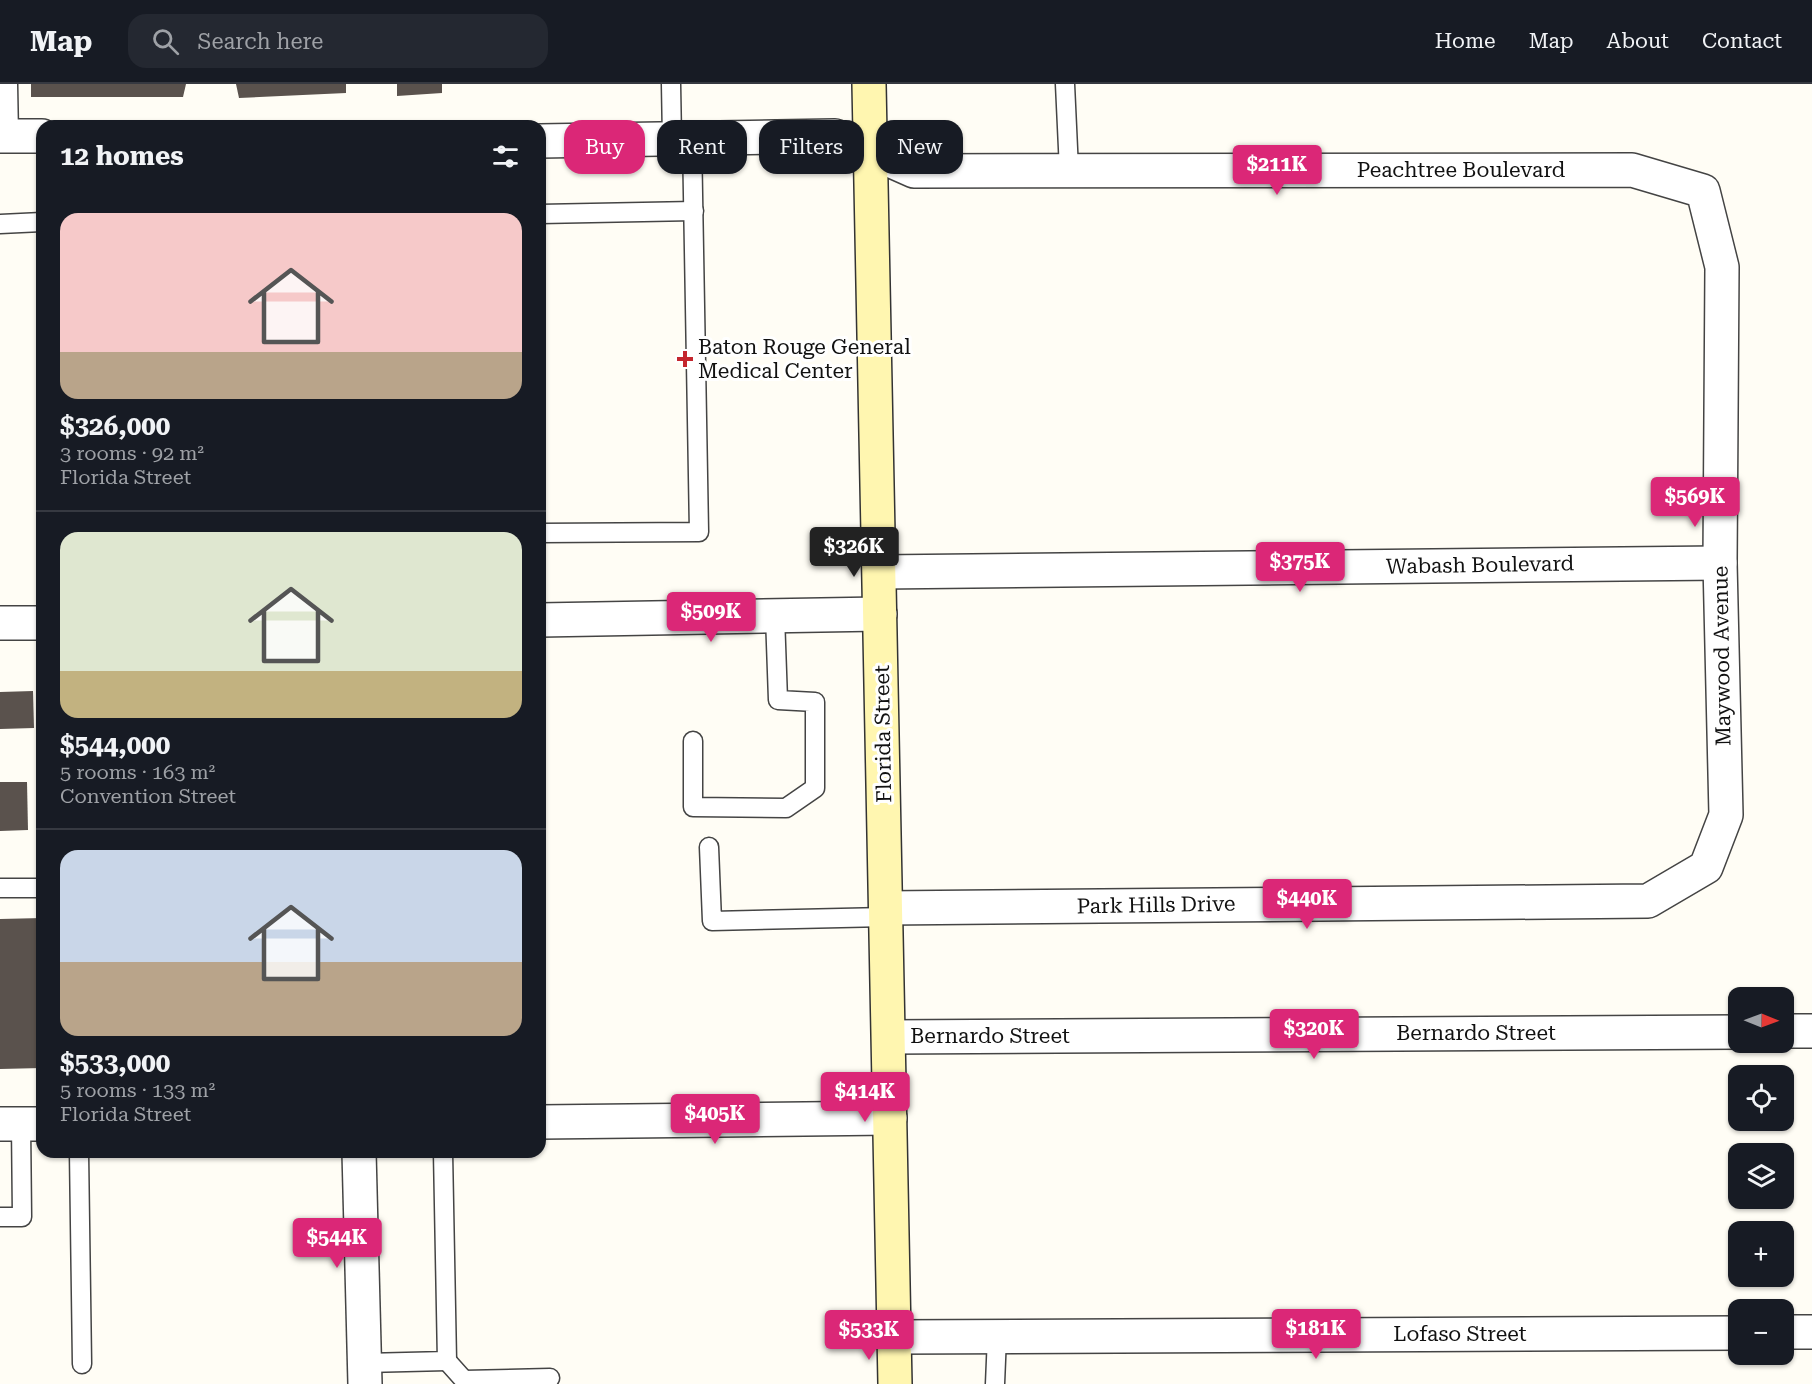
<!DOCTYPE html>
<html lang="en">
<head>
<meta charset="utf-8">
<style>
  :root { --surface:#171b24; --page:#242831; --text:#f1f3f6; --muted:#9ea1a6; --line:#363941; --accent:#db2777 }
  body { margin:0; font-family:"Roboto Serif",serif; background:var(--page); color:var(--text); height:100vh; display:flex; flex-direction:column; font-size:22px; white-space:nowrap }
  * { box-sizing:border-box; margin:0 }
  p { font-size:20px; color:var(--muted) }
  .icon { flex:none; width:33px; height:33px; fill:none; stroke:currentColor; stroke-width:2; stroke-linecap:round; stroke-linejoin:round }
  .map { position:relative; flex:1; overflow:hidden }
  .sheet { position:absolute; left:36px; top:36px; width:510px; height:1038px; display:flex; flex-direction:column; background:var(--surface); border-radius:18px; box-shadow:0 2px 4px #0004 }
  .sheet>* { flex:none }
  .banner { position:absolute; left:564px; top:36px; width:570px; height:54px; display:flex; gap:12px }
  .needle { width:39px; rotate:91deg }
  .tools { position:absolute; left:1728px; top:903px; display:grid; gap:12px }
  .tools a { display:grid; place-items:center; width:66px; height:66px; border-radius:12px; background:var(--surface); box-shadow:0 2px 4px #0004; font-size:30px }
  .price { position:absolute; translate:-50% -51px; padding:0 14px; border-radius:6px; background:var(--accent); color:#fff; font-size:20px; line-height:39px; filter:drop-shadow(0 2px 3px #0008) }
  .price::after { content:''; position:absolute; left:50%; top:36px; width:18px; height:14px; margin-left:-9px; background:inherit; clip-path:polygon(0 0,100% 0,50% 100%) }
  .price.on { background:#222; color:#fff }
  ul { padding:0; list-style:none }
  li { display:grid; align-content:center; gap:12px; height:318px; padding:0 24px }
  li+li { border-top:2px solid var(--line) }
  li span { display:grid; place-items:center; height:186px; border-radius:18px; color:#555 }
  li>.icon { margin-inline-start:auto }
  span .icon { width:108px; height:108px; fill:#fffc; stroke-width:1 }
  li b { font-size:26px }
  h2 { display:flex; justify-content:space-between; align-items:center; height:72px; padding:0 24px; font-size:26px }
  .pill { padding:0 21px; border-radius:18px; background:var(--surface); box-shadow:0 2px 4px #0004; font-size:21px; line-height:54px }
  .pill.on { background:var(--accent); color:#fff }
  header { display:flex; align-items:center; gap:36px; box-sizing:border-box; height:84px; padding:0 30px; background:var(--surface); border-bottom:2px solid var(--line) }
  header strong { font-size:28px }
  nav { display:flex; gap:33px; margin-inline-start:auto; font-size:21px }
  .search { width:420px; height:54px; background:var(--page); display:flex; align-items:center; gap:15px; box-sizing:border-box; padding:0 21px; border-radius:18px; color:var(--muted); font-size:22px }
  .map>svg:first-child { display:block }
  .building { fill:#5a524d }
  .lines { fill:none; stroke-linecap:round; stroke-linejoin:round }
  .lane-casing { stroke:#444; stroke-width:21 }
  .street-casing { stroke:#444; stroke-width:36 }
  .secondary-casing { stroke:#333; stroke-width:36 }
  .lane { stroke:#fff; stroke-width:18 }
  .street { stroke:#fff; stroke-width:33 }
  .secondary { stroke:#fff6b0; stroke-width:33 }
  .poi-dot { fill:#c4262e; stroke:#fff; stroke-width:2 }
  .labels { text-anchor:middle; stroke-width:6; stroke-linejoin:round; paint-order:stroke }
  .street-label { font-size:21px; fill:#111; stroke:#fff }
  .poi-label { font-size:21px; fill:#111; stroke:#fff; text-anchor:start }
</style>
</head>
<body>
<header>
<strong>Map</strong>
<div class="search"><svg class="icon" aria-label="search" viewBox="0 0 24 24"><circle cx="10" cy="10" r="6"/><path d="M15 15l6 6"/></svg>Search here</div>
<nav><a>Home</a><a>Map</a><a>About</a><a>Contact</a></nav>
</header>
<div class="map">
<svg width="1812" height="1300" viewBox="0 0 1812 1300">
  <rect width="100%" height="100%" fill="#fffdf5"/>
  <g class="building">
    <path d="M31 0H186L183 13H31Z"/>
    <path d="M236 0H346V9L239 14Z"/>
    <path d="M397 0H442V9L397 12Z"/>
    <rect x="37" y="573" width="5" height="195"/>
    <path d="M33 607 34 644 0 645V608Z"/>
    <path d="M0 698H27L28 746 0 747Z"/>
    <path d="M42 834V984L0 985V835Z"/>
  </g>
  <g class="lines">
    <defs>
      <g id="lane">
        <path d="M8 0 9 52"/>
        <path d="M671 0 672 55"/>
        <path d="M1065 0 1069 86"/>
        <path d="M540 130 694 127"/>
        <path d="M0 140 42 138"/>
        <path d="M540 449 699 448 692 54"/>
        <path d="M693 657V723L786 724 815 704V618L778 616 775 532"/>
        <path d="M709 763 712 837 886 833"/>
        <path d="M0 804H42"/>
        <path d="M79 1068 82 1280"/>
        <path d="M0 1133H22L21 1040"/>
        <path d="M447 1277 464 1296 550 1294"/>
        <path d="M365 1279 447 1277 443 1068"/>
        <path d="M995 1300 997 1252"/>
      </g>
      <g id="street">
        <path d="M0 52H42"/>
        <path d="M540 57 835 52 914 87 1632 86 1703 107 1722 183 1720 479 1726 731 1706 783 1648 817 886 824"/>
        <path d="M880 488 1720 479"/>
        <path d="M540 536 880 530"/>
        <path d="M0 539H42"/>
        <path d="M1784 947H1812"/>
        <path d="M889 953 1738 948"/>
        <path d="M540 1038 890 1034"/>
        <path d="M0 1040H42"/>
        <path d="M359 1068 365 1300"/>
        <path d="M1784 1248H1812"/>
        <path d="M894 1253 1738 1249"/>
      </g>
      <path id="secondary" d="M869 0 895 1300"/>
    </defs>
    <use href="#lane" class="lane-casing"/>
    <use href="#street" class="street-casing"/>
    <use href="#secondary" class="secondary-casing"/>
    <use href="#lane" class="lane"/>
    <use href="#street" class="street"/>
    <use href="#secondary" class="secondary"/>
  </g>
  <path class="poi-dot" d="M682 266h6v6h6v6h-6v6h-6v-6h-6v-6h6z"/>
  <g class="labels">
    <g class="street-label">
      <text x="1461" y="93">Peachtree Boulevard</text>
      <text transform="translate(1480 481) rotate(-1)" y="7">Wabash Boulevard</text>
      <text transform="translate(1722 572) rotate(-91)" y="7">Maywood Avenue</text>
      <text transform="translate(883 650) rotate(-91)" y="7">Florida Street</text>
      <text transform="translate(1156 821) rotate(-1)" y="7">Park Hills Drive</text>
      <text x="1476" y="956">Bernardo Street</text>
      <text x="990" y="959">Bernardo Street</text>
      <text x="1460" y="1257">Lofaso Street</text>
    </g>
    <g class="poi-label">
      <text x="698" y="270">Baton Rouge General<tspan x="698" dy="24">Medical Center</tspan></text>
    </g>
  </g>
</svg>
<div class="tools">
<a><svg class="needle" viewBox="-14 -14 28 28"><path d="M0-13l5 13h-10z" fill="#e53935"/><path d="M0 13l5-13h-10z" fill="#9ea1a6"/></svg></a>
<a><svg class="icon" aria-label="locate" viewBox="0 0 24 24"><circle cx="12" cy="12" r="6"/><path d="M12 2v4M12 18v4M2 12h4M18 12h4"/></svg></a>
<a><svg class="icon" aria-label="layers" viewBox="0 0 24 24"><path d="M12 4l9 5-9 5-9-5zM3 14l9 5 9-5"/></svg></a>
<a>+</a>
<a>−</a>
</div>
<b class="price" style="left:1277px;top:112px">$211K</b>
<b class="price" style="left:1695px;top:444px">$569K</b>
<b class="price on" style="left:854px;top:494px">$326K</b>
<b class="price" style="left:1300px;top:509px">$375K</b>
<b class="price" style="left:711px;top:559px">$509K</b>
<b class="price" style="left:1307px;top:846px">$440K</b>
<b class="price" style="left:1314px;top:976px">$320K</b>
<b class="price" style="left:865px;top:1039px">$414K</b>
<b class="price" style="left:715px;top:1061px">$405K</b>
<b class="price" style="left:337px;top:1185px">$544K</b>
<b class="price" style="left:1316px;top:1276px">$181K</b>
<b class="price" style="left:869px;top:1277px">$533K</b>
<div class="banner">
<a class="pill on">Buy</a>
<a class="pill">Rent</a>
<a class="pill">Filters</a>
<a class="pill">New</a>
</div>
<section class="sheet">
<h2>12 homes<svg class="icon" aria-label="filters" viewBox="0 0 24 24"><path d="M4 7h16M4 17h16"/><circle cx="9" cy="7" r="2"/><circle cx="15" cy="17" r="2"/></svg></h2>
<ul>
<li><span style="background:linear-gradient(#f6c9c9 75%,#b9a48a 0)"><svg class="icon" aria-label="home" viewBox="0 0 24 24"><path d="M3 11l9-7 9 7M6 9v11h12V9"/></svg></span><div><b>$326,000</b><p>3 rooms · 92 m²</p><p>Florida Street</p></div></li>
<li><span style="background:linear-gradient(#dfe7d0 75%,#c2b280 0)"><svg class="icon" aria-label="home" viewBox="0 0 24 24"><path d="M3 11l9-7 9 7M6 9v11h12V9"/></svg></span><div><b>$544,000</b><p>5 rooms · 163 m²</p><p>Convention Street</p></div></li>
<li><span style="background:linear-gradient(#c9d6e8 60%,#b9a48a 0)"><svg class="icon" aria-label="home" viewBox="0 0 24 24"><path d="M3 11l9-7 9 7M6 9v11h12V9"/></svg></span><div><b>$533,000</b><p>5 rooms · 133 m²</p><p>Florida Street</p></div></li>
</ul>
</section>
</div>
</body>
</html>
